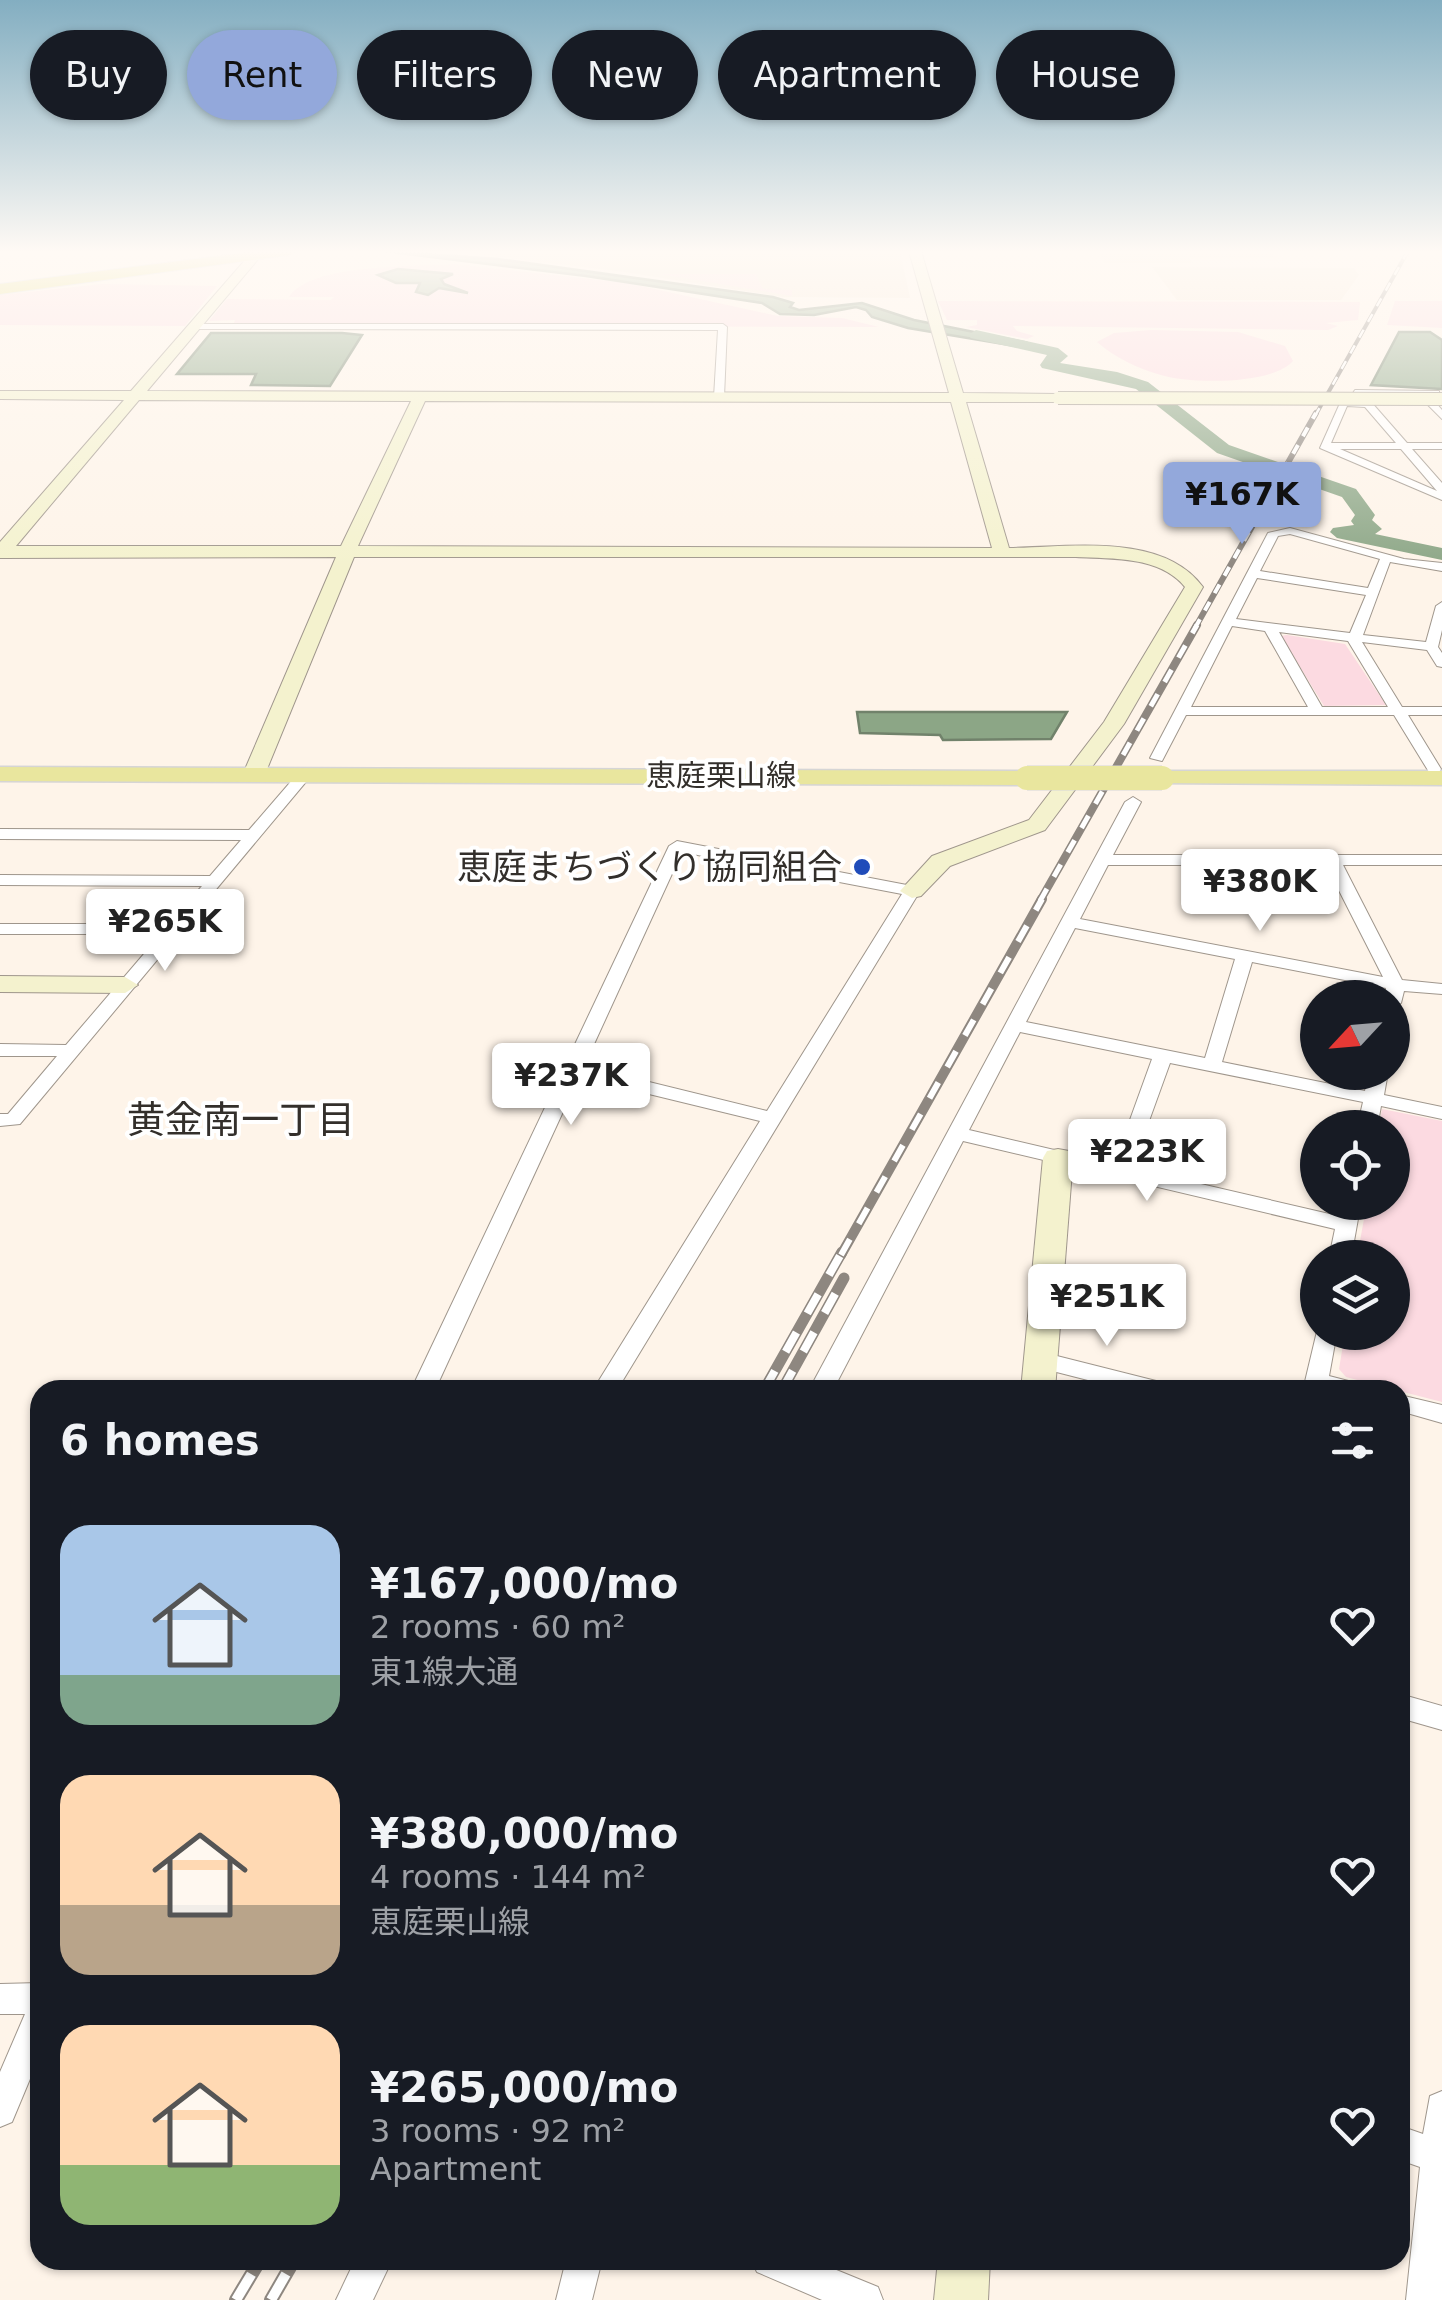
<!DOCTYPE html>
<html lang="en">
<head>
<meta charset="utf-8">
<style>
  :root { --surface:#171b24; --page:#242831; --text:#f1f3f6; --muted:#9ea1a6; --accent:#93a8db }
  body { margin:0; font-family:"DejaVu Sans","Noto Sans JP",sans-serif; background:var(--page); color:var(--text); height:100vh; display:flex; flex-direction:column; font-size:38px; white-space:nowrap }
  * { box-sizing:border-box; margin:0 }
  p { font-size:32px; color:var(--muted) }
  .icon { flex:none; width:55px; height:55px; fill:none; stroke:currentColor; stroke-width:2; stroke-linecap:round; stroke-linejoin:round }
  .map { position:relative; flex:1; overflow:hidden }
  .sheet { position:absolute; left:30px; top:1380px; width:1380px; height:890px; display:flex; flex-direction:column; background:var(--surface); border-radius:30px; box-shadow:0 2px 8px #0004 }
  .sheet>* { flex:none }
  .hud { position:absolute; left:30px; top:30px; width:1382px; height:90px; display:flex; gap:20px }
  .needle { width:65px; rotate:244deg }
  .tools { position:absolute; left:1300px; top:980px; display:grid; gap:20px }
  .tools a { display:grid; place-items:center; width:110px; height:110px; border-radius:50%; background:var(--surface); box-shadow:0 2px 8px #0004; font-size:50px }
  .price { position:absolute; translate:-50% -85px; padding:0 22px; border-radius:10px; background:#fff; color:#222; font-size:32px; line-height:65px; filter:drop-shadow(0 2px 5px #0008) }
  .price::after { content:''; position:absolute; left:50%; top:60px; width:30px; height:22px; margin-left:-15px; background:inherit; clip-path:polygon(0 0,100% 0,50% 100%) }
  .price.active { background:var(--accent); color:#111 }
  ul { padding:0; list-style:none }
  li { display:flex; align-items:center; gap:30px; height:250px; padding:0 30px }
  li span { display:grid; place-items:center; flex:none; width:280px; height:200px; border-radius:30px; color:#555 }
  li>.icon { margin-inline-start:auto }
  span .icon { width:120px; height:120px; fill:#fffc; stroke-width:1 }
  li b { font-size:42px }
  h2 { display:flex; justify-content:space-between; align-items:center; height:120px; padding:0 30px; font-size:42px }
  .tag { padding:0 35px; border-radius:45px; background:var(--surface); box-shadow:0 2px 8px #0004; font-size:35px; line-height:90px }
  .tag.active { background:var(--accent); color:#111 }
  .map>svg:first-child { display:block }
  .built { fill:#f5e7d6 }
  .green { fill:#fcdae1 }
  .water { fill:#8ca686; stroke:#71826b; stroke-width:2.5 }
  .lines { fill:none; stroke-linecap:round; stroke-linejoin:round }
  .river { fill:#8ca686; fill-rule:evenodd }
  .street-casing { stroke:#9f968c; stroke-width:2 }
  .secondary-casing { stroke:#9f968c; stroke-width:2 }
  .primary-casing { stroke:#d6d5d5; stroke-width:3 }
  .highway-casing { stroke:#d6d5d5; stroke-width:2 }
  .street { fill:#fff; fill-rule:evenodd }
  .secondary { fill:#f4f2ce; fill-rule:evenodd }
  .primary { fill:#e9e69e; fill-rule:evenodd }
  .highway { fill:#dbd55d; fill-rule:evenodd }
  .rail-far5-casing { stroke:#8e8780; stroke-width:4 }
  .rail-far4-casing { stroke:#8e8780; stroke-width:6 }
  .rail-far3-casing { stroke:#8e8780; stroke-width:8 }
  .rail-far2-casing { stroke:#8e8780; stroke-width:10 }
  .rail-far1-casing { stroke:#8e8780; stroke-width:11 }
  .rail-casing { stroke:#8e8780; stroke-width:14 }
  .rail-far5 { stroke:#fff; stroke-width:2.5; stroke-dasharray:9; stroke-linecap:butt }
  .rail-far4 { stroke:#fff; stroke-width:4; stroke-dasharray:10; stroke-linecap:butt }
  .rail-far3 { stroke:#fff; stroke-width:5; stroke-dasharray:14; stroke-linecap:butt }
  .rail-far2 { stroke:#fff; stroke-width:6; stroke-dasharray:18; stroke-linecap:butt }
  .rail-far1 { stroke:#fff; stroke-width:8; stroke-dasharray:22; stroke-linecap:butt }
  .rail { stroke:#fff; stroke-width:10; stroke-dasharray:30; stroke-linecap:butt }
  .secondary-bridge-casing { stroke:#9f968c; stroke-width:14; stroke-linecap:butt }
  .primary-bridge-casing { stroke:#d6d5d5; stroke-width:25; stroke-linecap:butt }
  .secondary-bridge { stroke:#f4f2ce; stroke-width:12 }
  .primary-bridge { stroke:#e9e69e; stroke-width:24 }
  .poi-dot { fill:#204cba; stroke:#fff; stroke-width:4 }
  .labels { text-anchor:middle; stroke-width:8; stroke-linejoin:round; paint-order:stroke }
  .far-street-label { font-size:30px; fill:#332f2b; stroke:#fff }
  .poi-label { font-size:35px; fill:#332f2b; stroke:#fff; text-anchor:end }
  .neighbourhood-label { font-size:38px; fill:#332f2b; stroke:#fff }
</style>
</head>
<body>
<div class="map">
<svg width="1442" height="2300" viewBox="0 0 1442 2300">
  <rect width="100%" height="100%" fill="#fef4e9"/>
  <g class="built">
    <path d="M452 251H900L910 298 783 297 624 272Z"/>
    <path d="M1270 251 1278 258H1189L1192 263H1105L1098 253Z"/>
    <path d="M1152 267 1354 268 1359 275 1341 300H1177Z"/>
  </g>
  <g class="green">
    <path d="M454 264 627 283 778 316 842 318 879 327 233 325 235 320 209 321 227 299 331 300 334 297H289C310 263 417 267 454 264Z"/>
    <path d="M659 274H756L763 289 792 290V296Z"/>
    <path d="M102 284 217 286 185 326 0 325V295Z"/>
    <path d="M938 301 1360 302 1358 320 1326 323 1338 326 1328 330 1013 326 1017 331 1034 336 1027 339 966 327 977 325V320H947Z"/>
    <path d="M1395 301H1442V328L1387 325Z"/>
    <path d="M1151 330 1238 332 1285 346 1293 361C1272 385 1190 384 1161 375 1139 369 1114 357 1097 342L1114 333Z"/>
    <path d="M1287 635 1345 644 1386 705 1324 706 1281 636Z"/>
    <path d="M1382 1109 1442 1121V1402L1346 1377 1339 1369 1345 1333 1392 1332V1258L1357 1257 1367 1203 1392 1202V1128L1379 1127Z"/>
  </g>
  <g class="water">
    <path d="M383 251 498 259 773 297 793 303 790 307 799 310 862 303 914 320 1024 342 1015 346 908 328 872 317 866 310 856 307 814 315 780 314 762 303 586 276Z"/>
    <path d="M398 269 453 274 441 279 444 284 468 293 439 288 428 295 416 292 420 283H396L378 275Z"/>
    <path d="M1399 332H1430L1442 340V389L1371 385Z"/>
    <path d="M211 333H342L362 335 330 386 251 385 256 374H177Z"/>
    <path d="M857 712H1067L1051 739 943 740 940 735 860 733Z"/>
  </g>
  <g class="lines">
    <path class="river" d="M976 330 1058 348 1068 356 1060 363 1117 372 1148 382 1229 445 1356 489 1375 515 1372 520 1382 529 1375 534 1442 548V560L1337 538 1330 532 1333 528 1354 525 1351 521 1355 515 1342 497 1217 453 1136 389 1042 368 1040 365 1047 355 971 338 968 335Z"/>
    <defs>
      <g id="street">
        <path d="M194 324H723L727 327 724 397 719 400 714 397 718 330 191 329Z"/>
        <path d="M1355 390 1439 391V395L1430 396 1442 410V419L1419 396 1365 395 1407 443H1442V449H1412L1442 483V500L1320 448 1341 401H1360L1353 393ZM1347 406 1365 407 1396 443H1331ZM1340 449H1401L1437 491Z"/>
        <path d="M1290 528 1404 559 1442 563V571L1390 562 1363 635 1426 642 1436 606 1442 602V630L1438 647 1442 653V667L1437 666 1427 650 1362 642 1402 707H1442V715H1408L1441 769 1439 772H1429L1394 715H1186L1162 761 1150 758 1268 533ZM1290 534 1380 559 1368 588 1260 571 1278 536ZM1257 578 1366 595 1350 633 1236 619ZM1232 626 1265 631 1308 707H1191ZM1279 632 1348 641 1388 707H1322Z"/>
        <path d="M305 770 312 774 310 777 20 1124 0 1126V1114H8L57 1056H0V1044L66 1045 161 934H0V924H169L202 886 0 885V875L210 876 241 840 0 839V829L249 830 300 771Z"/>
        <path d="M1133 797 1141 802 1113 855H1442V865H1343L1402 980 1442 984V994L1404 991 1401 1003 1392 1008V998H1384L1386 988 1252 962 1222 1062 1365 1091 1369 1072H1388L1384 1095 1442 1107V1119L1381 1106 1377 1128H1357L1363 1102 1170 1063 1132 1168 1338 1216 1341 1202H1361L1351 1258H1329L1335 1229 963 1141 833 1390H809L1125 802ZM1108 865H1326L1383 977 1080 919ZM1075 928 1235 959 1205 1058 1026 1022ZM1020 1032 1152 1059 1114 1164 969 1130Z"/>
        <path d="M677 841 912 886 920 891 617 1390H593L760 1121 579 1077 435 1390H411L669 846ZM682 852 902 894 767 1111 584 1066Z"/>
        <path d="M1318 1327V1332H1337L1329 1376 1360 1384 1364 1390H1303Z"/>
        <path d="M1041 1352 1160 1382 1168 1384 1172 1390H1127L1033 1366 1030 1360 1033 1354Z"/>
        <path d="M1400 1395 1442 1405V1423L1400 1411Z"/>
        <path d="M1400 1694 1442 1706V1730L1400 1718Z"/>
        <path d="M40 1983V2055L12 2122 0 2127V2072L25 2014H0V1984Z"/>
        <path d="M1442 2091V2300H1406L1420 2167 1400 2160V2126L1423 2134 1430 2096Z"/>
        <path d="M355 2260H392L373 2300H336Z"/>
        <path d="M566 2260H602L592 2300H556Z"/>
        <path d="M751 2260H812L878 2287 883 2300H822L757 2272Z"/>
      </g>
      <g id="secondary">
        <path d="M253 251H265L147 391 949 393 909 251H921L963 393 1058 394 1065 398 1058 402H966L1009 548C1070 547 1163 532 1203 587L1124 724 1045 830 950 866 921 896 912 898 900 891 932 856 1029 820 1104 722 1185 587C1160 556 1113 559 1076 557H354L265 774 262 779H246L243 774 336 557 0 558V542L124 400 0 399V391H131ZM139 400 411 401 341 546H16ZM425 401 951 402 992 548 358 546Z"/>
        <path d="M0 976 125 977 138 985 125 993 0 992Z"/>
        <path d="M1058 1149 1069 1151 1073 1158 1055 1390H1021L1043 1158 1047 1151Z"/>
        <path d="M938 2260H990L988 2300H934Z"/>
      </g>
      <g id="primary">
        <path d="M0 767 1027 771 1039 778 1027 785 0 781Z"/>
        <path d="M1162 771H1442V785L1153 783 1150 778Z"/>
      </g>
      <path id="highway" d="M258 251H296L289 255 0 294V284Z"/>
    </defs>
    <use href="#street" class="street-casing"/>
    <use href="#secondary" class="secondary-casing"/>
    <use href="#primary" class="primary-casing"/>
    <use href="#highway" class="highway-casing"/>
    <use href="#street" class="street"/>
    <use href="#secondary" class="secondary"/>
    <use href="#primary" class="primary"/>
    <use href="#highway" class="highway"/>
    <defs>
      <path id="rail-far5" d="M1315 416 1408 251"/>
      <path id="rail-far4" d="M1195 628 1316 413"/>
      <path id="rail-far3" d="M1040 901 1197 625"/>
      <path id="rail-far2" d="M841 1255 1042 899"/>
      <g id="rail-far1">
        <path d="M764 1390 842 1252"/>
        <path d="M782 1390 844 1278"/>
      </g>
      <g id="rail">
        <path d="M236 2300 260 2260"/>
        <path d="M271 2300 294 2260"/>
      </g>
    </defs>
    <use href="#rail-far5" class="rail-far5-casing"/>
    <use href="#rail-far4" class="rail-far4-casing"/>
    <use href="#rail-far3" class="rail-far3-casing"/>
    <use href="#rail-far2" class="rail-far2-casing"/>
    <use href="#rail-far1" class="rail-far1-casing"/>
    <use href="#rail" class="rail-casing"/>
    <use href="#rail-far5" class="rail-far5"/>
    <use href="#rail-far4" class="rail-far4"/>
    <use href="#rail-far3" class="rail-far3"/>
    <use href="#rail-far2" class="rail-far2"/>
    <use href="#rail-far1" class="rail-far1"/>
    <use href="#rail" class="rail"/>
    <defs>
      <path id="secondary-bridge" d="M1058 398 1442 399"/>
      <path id="primary-bridge" d="M1027 778H1162"/>
    </defs>
    <use href="#secondary-bridge" class="secondary-bridge-casing"/>
    <use href="#primary-bridge" class="primary-bridge-casing"/>
    <use href="#secondary-bridge" class="secondary-bridge"/>
    <use href="#primary-bridge" class="primary-bridge"/>
  </g>
  <linearGradient id="sky" x2="0" y2="1"><stop stop-color="#83aec1"/><stop offset="0.44" stop-color="#fffaf5"/><stop offset="1" stop-color="#fffaf5" stop-opacity="0"/></linearGradient>
  <rect width="1442" height="573" fill="url(#sky)"/>
  <circle class="poi-dot" cx="862" cy="867" r="10"/>
  <g class="labels">
    <g class="far-street-label">
      <text x="721" y="786">恵庭栗山線</text>
    </g>
    <g class="poi-label">
      <text x="842" y="879">恵庭まちづくり協同組合</text>
    </g>
    <g class="neighbourhood-label">
      <text x="241" y="1133">黄金南一丁目</text>
    </g>
  </g>
</svg>
<div class="tools">
<a><svg class="needle" viewBox="-14 -14 28 28"><path d="M0-13l5 13h-10z" fill="#e53935"/><path d="M0 13l5-13h-10z" fill="#9ea1a6"/></svg></a>
<a><svg class="icon" aria-label="locate" viewBox="0 0 24 24"><circle cx="12" cy="12" r="6"/><path d="M12 2v4M12 18v4M2 12h4M18 12h4"/></svg></a>
<a><svg class="icon" aria-label="layers" viewBox="0 0 24 24"><path d="M12 4l9 5-9 5-9-5zM3 14l9 5 9-5"/></svg></a>
</div>
<b class="price active" style="left:1242px;top:547px">¥167K</b>
<b class="price" style="left:1260px;top:934px">¥380K</b>
<b class="price" style="left:165px;top:974px">¥265K</b>
<b class="price" style="left:571px;top:1128px">¥237K</b>
<b class="price" style="left:1147px;top:1204px">¥223K</b>
<b class="price" style="left:1107px;top:1349px">¥251K</b>
<div class="hud">
<a class="tag">Buy</a>
<a class="tag active">Rent</a>
<a class="tag">Filters</a>
<a class="tag">New</a>
<a class="tag">Apartment</a>
<a class="tag">House</a>
</div>
<section class="sheet">
<h2>6 homes<svg class="icon" aria-label="filters" viewBox="0 0 24 24"><path d="M4 7h16M4 17h16"/><circle cx="9" cy="7" r="2"/><circle cx="15" cy="17" r="2"/></svg></h2>
<ul>
<li><span style="background:linear-gradient(#a9c7e8 75%,#7fa58c 0)"><svg class="icon" aria-label="home" viewBox="0 0 24 24"><path d="M3 11l9-7 9 7M6 9v11h12V9"/></svg></span><div><b>¥167,000/mo</b><p>2 rooms · 60 m²</p><p>東1線大通</p></div><svg class="icon" aria-label="heart" viewBox="0 0 24 24"><path d="M12 20l-8-8c-3-5 5-10 8-4 3-6 11-1 8 4z"/></svg></li>
<li><span style="background:linear-gradient(#ffd9b3 65%,#b9a48a 0)"><svg class="icon" aria-label="home" viewBox="0 0 24 24"><path d="M3 11l9-7 9 7M6 9v11h12V9"/></svg></span><div><b>¥380,000/mo</b><p>4 rooms · 144 m²</p><p>恵庭栗山線</p></div><svg class="icon" aria-label="heart" viewBox="0 0 24 24"><path d="M12 20l-8-8c-3-5 5-10 8-4 3-6 11-1 8 4z"/></svg></li>
<li><span style="background:linear-gradient(#ffd9b3 70%,#8fb573 0)"><svg class="icon" aria-label="home" viewBox="0 0 24 24"><path d="M3 11l9-7 9 7M6 9v11h12V9"/></svg></span><div><b>¥265,000/mo</b><p>3 rooms · 92 m²</p><p>Apartment</p></div><svg class="icon" aria-label="heart" viewBox="0 0 24 24"><path d="M12 20l-8-8c-3-5 5-10 8-4 3-6 11-1 8 4z"/></svg></li>
</ul>
</section>
</div>
</body>
</html>
